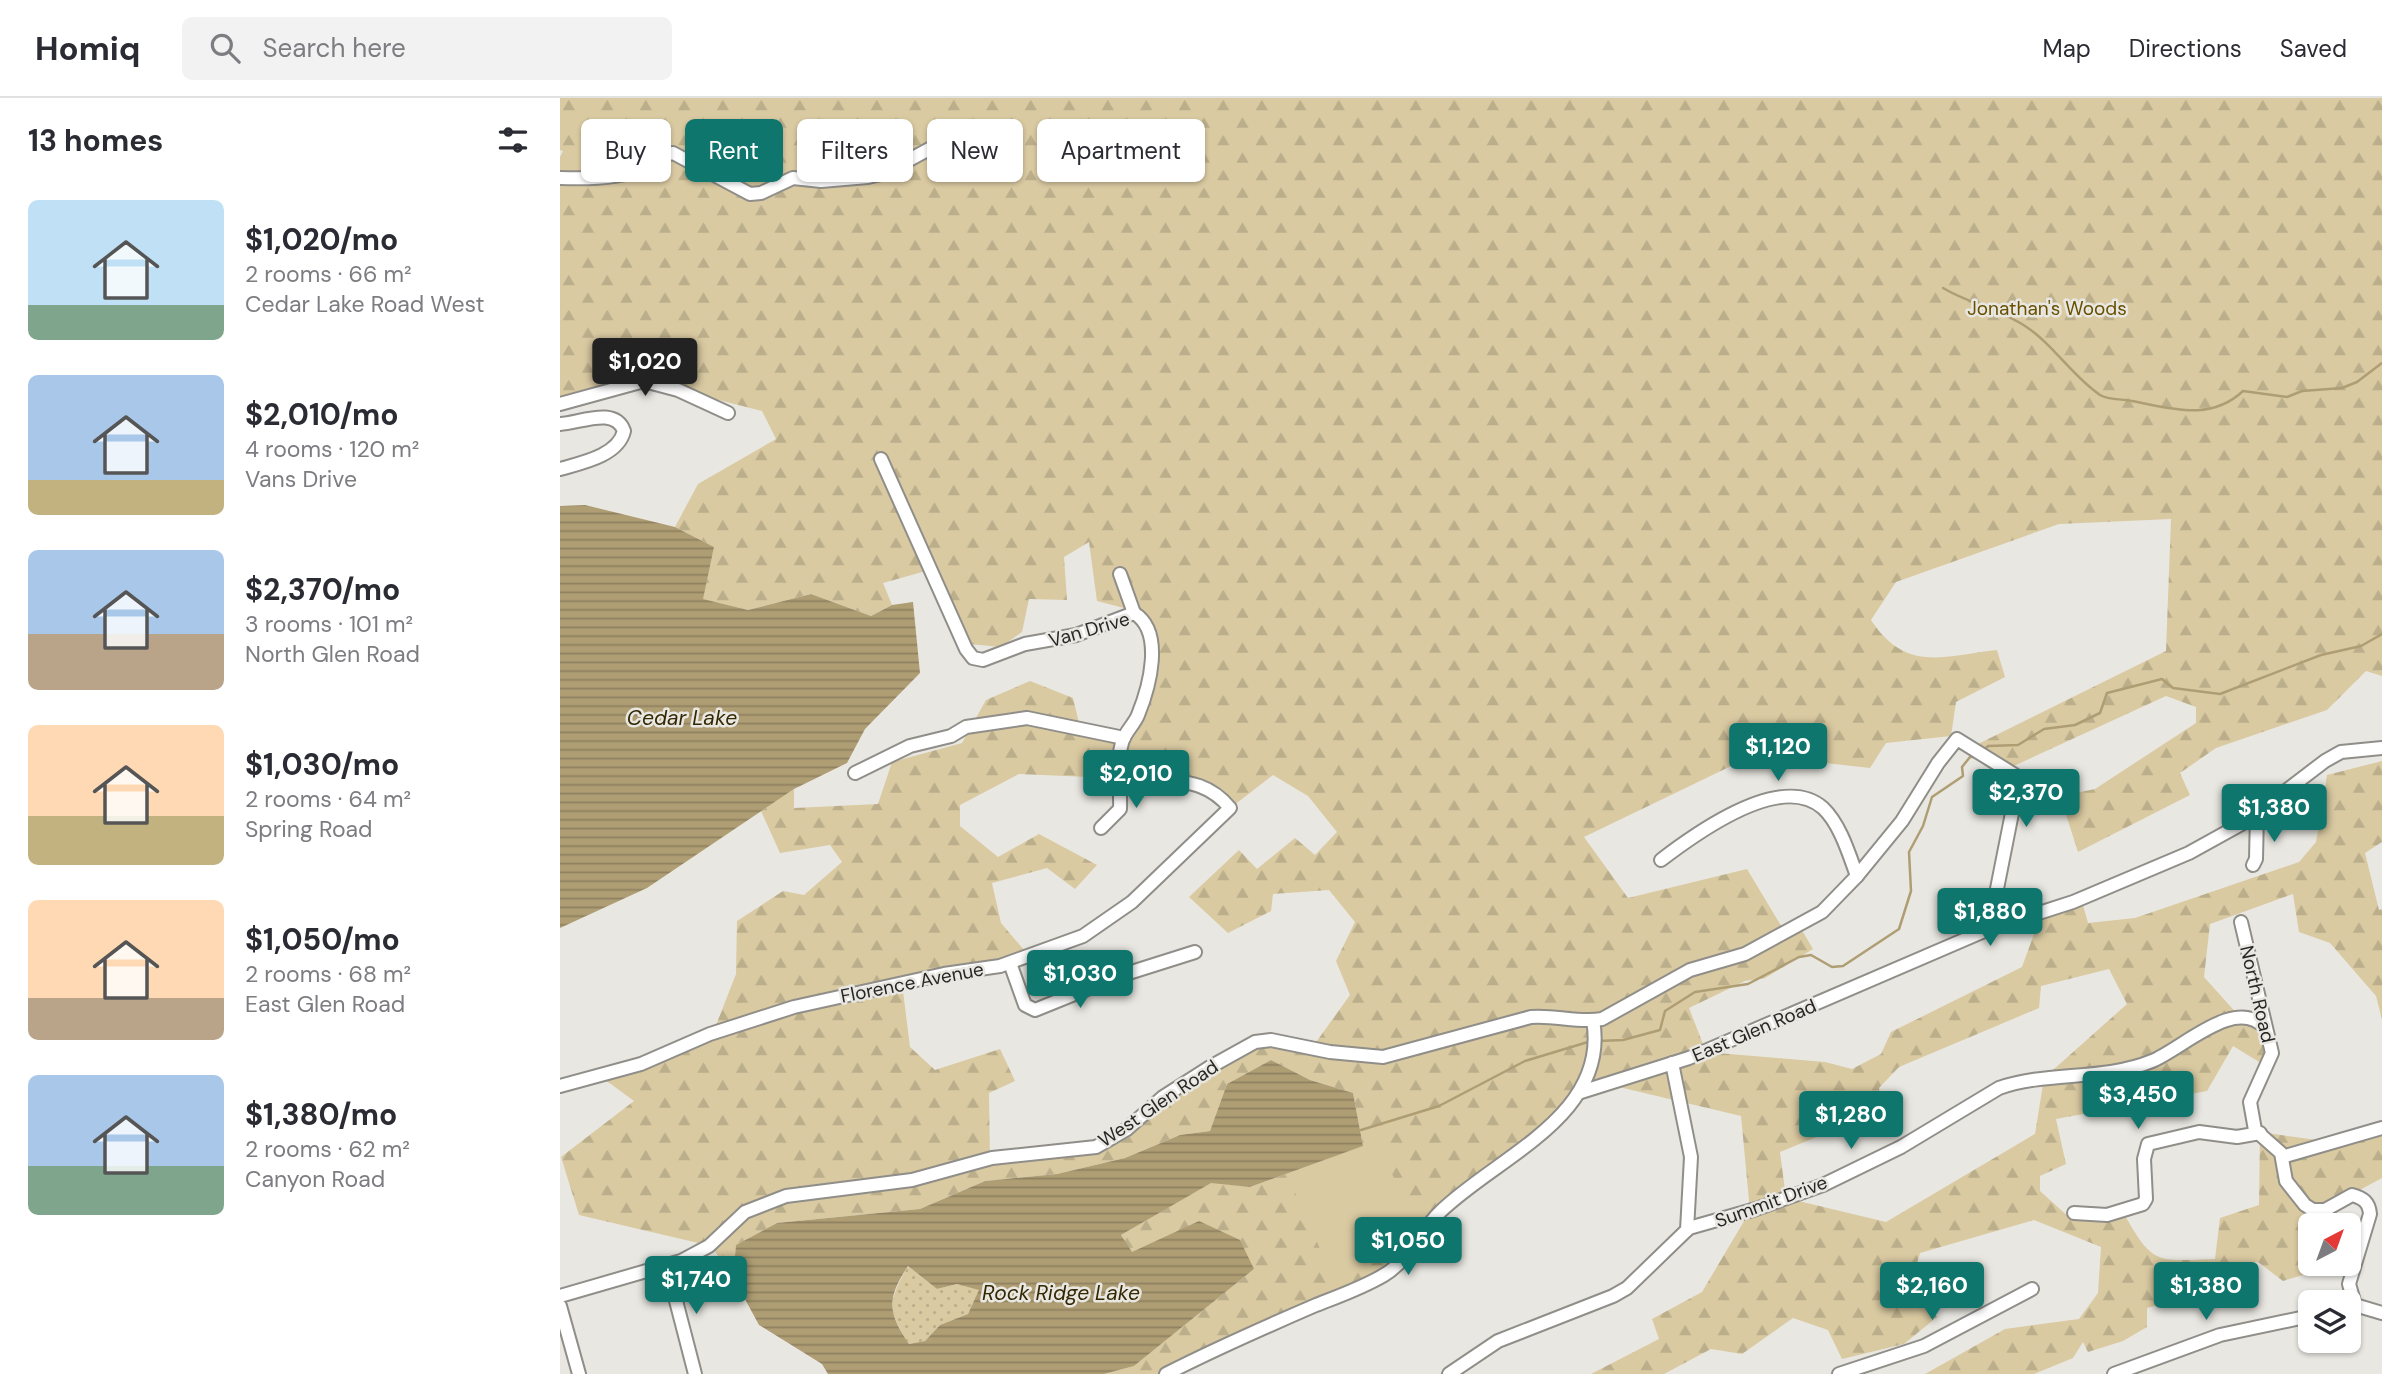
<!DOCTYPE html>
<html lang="en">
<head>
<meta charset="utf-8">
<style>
  :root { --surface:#fff; --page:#f2f2f3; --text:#2b2b33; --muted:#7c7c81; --line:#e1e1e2; --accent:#0f766e }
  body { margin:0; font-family:"DM Sans",sans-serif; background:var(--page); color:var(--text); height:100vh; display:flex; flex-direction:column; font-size:26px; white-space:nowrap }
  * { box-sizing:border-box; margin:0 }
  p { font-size:23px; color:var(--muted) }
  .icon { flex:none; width:38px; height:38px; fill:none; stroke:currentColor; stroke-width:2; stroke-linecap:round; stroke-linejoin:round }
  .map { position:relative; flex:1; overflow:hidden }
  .side { display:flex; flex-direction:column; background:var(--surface); width:560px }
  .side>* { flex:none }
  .top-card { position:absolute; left:21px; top:21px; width:665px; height:63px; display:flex; gap:14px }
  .needle { width:46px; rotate:41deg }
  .tools { position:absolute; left:1738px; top:1115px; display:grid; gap:14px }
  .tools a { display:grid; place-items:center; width:63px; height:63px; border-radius:10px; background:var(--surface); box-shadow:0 2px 5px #0004; font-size:35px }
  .price { position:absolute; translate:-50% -60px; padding:0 16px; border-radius:7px; background:var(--accent); color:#fff; font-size:23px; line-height:46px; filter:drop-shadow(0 2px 4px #0008) }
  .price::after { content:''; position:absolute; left:50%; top:42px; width:21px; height:16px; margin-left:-10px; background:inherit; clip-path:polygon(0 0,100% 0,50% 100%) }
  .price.current { background:#222; color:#fff }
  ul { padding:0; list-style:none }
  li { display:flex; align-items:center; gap:21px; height:175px; padding:0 28px }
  li span { display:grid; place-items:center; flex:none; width:196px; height:140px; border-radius:10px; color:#555 }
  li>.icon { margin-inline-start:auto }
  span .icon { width:84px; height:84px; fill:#fffc; stroke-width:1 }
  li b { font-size:30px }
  h2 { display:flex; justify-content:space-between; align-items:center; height:84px; padding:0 28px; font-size:30px }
  .chip { padding:0 24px; border-radius:10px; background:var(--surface); box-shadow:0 2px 5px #0004; font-size:24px; line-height:63px }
  .chip.current { background:var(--accent); color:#fff }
  header { display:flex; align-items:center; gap:42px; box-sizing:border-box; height:98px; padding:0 35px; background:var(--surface); border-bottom:2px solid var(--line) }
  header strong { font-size:33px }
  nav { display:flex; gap:38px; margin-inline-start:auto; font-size:24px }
  .search { width:490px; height:63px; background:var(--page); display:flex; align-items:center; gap:18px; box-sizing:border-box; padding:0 24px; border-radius:10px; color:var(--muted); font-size:26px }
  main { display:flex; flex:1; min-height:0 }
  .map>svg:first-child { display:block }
  .grass { fill:url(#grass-dots) }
  .forest { fill:url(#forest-firs); fill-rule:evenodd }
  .pitch { fill:#dacaa2 }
  .water { fill:url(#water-rules); fill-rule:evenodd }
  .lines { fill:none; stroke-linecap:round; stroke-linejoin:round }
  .stream { stroke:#af9e74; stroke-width:2.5 }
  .minor-casing { stroke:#908e89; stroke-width:16 }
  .minor { stroke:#fff; stroke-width:12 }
  .labels { text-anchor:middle; stroke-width:5; stroke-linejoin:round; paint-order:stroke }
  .park-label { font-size:19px; fill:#685000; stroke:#e9e7e1 }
  .street-label { font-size:19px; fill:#282725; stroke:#e9e7e1 }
  .water-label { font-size:21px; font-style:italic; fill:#342803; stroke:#e9e7e1 }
</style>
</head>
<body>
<header>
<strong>Homiq</strong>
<div class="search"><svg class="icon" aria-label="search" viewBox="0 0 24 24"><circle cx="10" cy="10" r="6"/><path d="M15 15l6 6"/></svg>Search here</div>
<nav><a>Map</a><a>Directions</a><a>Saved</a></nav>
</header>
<main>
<section class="side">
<h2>13 homes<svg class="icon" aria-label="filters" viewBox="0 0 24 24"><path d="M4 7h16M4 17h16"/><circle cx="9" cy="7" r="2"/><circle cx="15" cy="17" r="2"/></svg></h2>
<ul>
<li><span style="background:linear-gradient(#bfe0f5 75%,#7fa58c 0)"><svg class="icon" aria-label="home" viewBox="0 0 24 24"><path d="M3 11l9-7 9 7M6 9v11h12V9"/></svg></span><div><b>$1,020/mo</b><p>2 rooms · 66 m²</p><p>Cedar Lake Road West</p></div></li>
<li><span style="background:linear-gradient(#a9c7e8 75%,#c2b280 0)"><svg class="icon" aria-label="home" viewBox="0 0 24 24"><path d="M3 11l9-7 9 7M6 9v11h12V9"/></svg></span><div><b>$2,010/mo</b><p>4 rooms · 120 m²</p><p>Vans Drive</p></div></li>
<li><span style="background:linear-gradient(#a9c7e8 60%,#b9a48a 0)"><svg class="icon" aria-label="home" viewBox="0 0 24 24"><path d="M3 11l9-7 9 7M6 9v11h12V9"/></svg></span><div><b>$2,370/mo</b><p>3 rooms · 101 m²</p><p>North Glen Road</p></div></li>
<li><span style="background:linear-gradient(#ffd9b3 65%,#c2b280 0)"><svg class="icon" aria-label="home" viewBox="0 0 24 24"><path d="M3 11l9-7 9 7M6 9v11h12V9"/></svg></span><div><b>$1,030/mo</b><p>2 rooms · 64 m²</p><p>Spring Road</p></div></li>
<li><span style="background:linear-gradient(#ffd9b3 70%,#b9a48a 0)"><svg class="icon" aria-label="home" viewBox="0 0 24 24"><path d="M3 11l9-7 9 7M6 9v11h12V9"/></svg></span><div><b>$1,050/mo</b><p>2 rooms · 68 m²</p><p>East Glen Road</p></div></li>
<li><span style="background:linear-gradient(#a9c7e8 65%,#7fa58c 0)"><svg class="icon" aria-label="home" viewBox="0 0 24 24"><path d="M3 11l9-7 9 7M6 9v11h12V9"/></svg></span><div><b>$1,380/mo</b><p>2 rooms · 62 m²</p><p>Canyon Road</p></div></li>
</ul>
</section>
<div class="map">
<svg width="1822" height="1276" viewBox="0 0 1822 1276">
  <defs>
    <pattern id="grass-dots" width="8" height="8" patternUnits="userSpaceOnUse" patternTransform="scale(1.75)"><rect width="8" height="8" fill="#dacaa2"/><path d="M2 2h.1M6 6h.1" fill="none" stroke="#bbae8b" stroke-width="1.8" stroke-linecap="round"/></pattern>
    <pattern id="forest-firs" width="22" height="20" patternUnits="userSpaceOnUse" patternTransform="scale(1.75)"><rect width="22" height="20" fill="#dacaa2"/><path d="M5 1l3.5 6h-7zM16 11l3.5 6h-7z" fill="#bbae8b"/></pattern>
    <pattern id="water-rules" width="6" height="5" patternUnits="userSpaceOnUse" patternTransform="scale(1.75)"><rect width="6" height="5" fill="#af9e74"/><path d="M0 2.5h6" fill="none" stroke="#8e815f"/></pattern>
  </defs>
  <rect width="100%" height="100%" fill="#e9e7e1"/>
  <path class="grass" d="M348 1168 377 1191 397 1186 420 1191 408 1216 380 1227 365 1243 349 1246C327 1212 328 1203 348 1168Z"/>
  <path class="forest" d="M0 0H1822V578L1806 573 1767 612 1656 650 1620 675 1630 697 1518 754 1500 698 1535 691 1636 625V609L1606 598 1445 672 1414 648 1606 553 1611 421 1499 426 1336 484 1311 522C1346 575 1383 558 1437 552L1445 579 1396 604 1391 638 1326 645 1310 670 1194 657 1024 739 1068 800 1187 771 1226 836 1240 829 1253 851 1205 880 1185 883 1129 910 1146 954 1265 964 1292 971 1321 956 1331 934 1462 869 1482 814 1521 800 1528 825 1575 820 1739 764 1756 744 1767 677 1822 663V744L1805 755 1819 812 1822 811V921L1816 898 1770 845 1739 834 1733 796 1650 826 1644 879 1679 918 1709 938V970L1673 948 1647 993 1496 1021 1506 1066 1480 1078V1093L1511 1121 1563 1114C1593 1168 1596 1163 1655 1161L1660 1120 1699 1107 1700 1034 1786 1046 1822 1037V1080L1757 1115 1748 1131 1750 1166H1761L1763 1171 1723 1183 1698 1164 1670 1167 1640 1195 1587 1210V1229L1563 1243 1528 1254 1523 1244 1513 1260 1474 1276H1365L1445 1231 1519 1221 1538 1195 1541 1149 1474 1122 1360 1155 1353 1179 1377 1219 1344 1246 1282 1261 1268 1232 1233 1220 1182 1256 1151 1251 1104 1276H1031L1099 1241 1092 1221 1142 1194 1190 1113 1181 1018 1038 984 890 1105 828 1177 614 1276H544L574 1268 694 1171 571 1155 561 1137 651 1084 690 1089 803 1048 793 995 750 982 711 962 667 986 650 1033 620 1037 565 1060 497 1076 425 1083 360 1111 217 1125 176 1147 173 1179 151 1148 19 1117 1 1059 74 1003 40 978 153 935 176 876 177 823 223 793 244 797 282 764 270 747 220 755 201 713 234 691V710L318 706 332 664 402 645 426 602 470 583 513 600 519 625 568 636 585 601 583 515 537 503 529 444 504 459 507 502 469 501 462 534 441 549 409 546 373 471 323 485 332 507 311 518 251 496 188 512 142 501 154 449 115 429 138 386 216 341 202 313 84 283 0 306V59L3 53 0 52ZM459 676 622 683 673 708 713 677 748 698 777 734 755 757 735 740 697 771 679 752 629 799 668 835 711 813 713 796 769 792 795 824 776 863 790 897 749 954 692 946 547 1046 430 1065 429 995 455 983 440 951 375 972 350 949 342 885 470 859 441 825 432 785 487 770 515 791 537 767 479 736 438 759 400 728V707ZM1549 871 1567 906 1484 980 1475 1036 1326 1124 1226 1100 1220 1054 1323 1012 1319 990 1339 969 1479 910 1481 888Z"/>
  <path class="pitch" d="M803 1048 820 1052 840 1092 846 1120 772 1178 727 1076Z"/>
  <g class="water">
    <path d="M25 407 115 429 154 449 143 501 188 512 251 496 311 518 332 507 353 504 360 575 305 631 287 665 234 691 87 790 0 830V408Z"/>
    <path d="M711 962 750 982 793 995 803 1048 690 1089 651 1085 561 1137 572 1154 639 1123 680 1142 694 1171 574 1268 544 1276H268L262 1266 199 1227 173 1179 176 1147 217 1125 360 1111 425 1083 497 1076 565 1060 620 1037 650 1033 667 986ZM348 1168 377 1191 397 1186 419 1192 408 1216 380 1227 365 1243 349 1246C327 1214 327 1200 348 1168Z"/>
  </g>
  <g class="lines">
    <g class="stream">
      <path d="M1383 190C1408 205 1441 212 1465 228 1493 246 1512 278 1540 297 1548 302 1563 301 1572 303 1611 310 1650 324 1683 293L1727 299 1742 293 1782 290 1797 284 1822 265"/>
      <path d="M1425 651 1428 648 1458 647 1484 631 1515 627 1540 615 1547 595 1602 581 1613 590 1660 596 1761 557 1801 548 1822 536"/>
      <path d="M1038 943 1063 942 1100 932 1105 913 1135 894 1188 886 1239 859 1251 857 1272 869 1283 868 1339 831 1351 793 1349 754 1363 728 1372 699 1403 678 1402 669 1410 659H1415"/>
      <path d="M801 1032 879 1008 965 963 1028 944"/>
    </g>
    <defs>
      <g id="minor">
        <path d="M0 80C25 81 60 81 83 70 94 65 100 57 113 55L190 96 201 95 233 80 261 83 308 79 325 75 384 43 436 41"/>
        <path d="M0 306 84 283 118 292 168 315"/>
        <path d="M0 326C20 325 55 308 64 333 58 358 21 365 0 371"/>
        <path d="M321 361 406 551 413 560 423 562 465 546 516 537 574 515C605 534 589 590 578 617 574 627 564 635 562 645 556 665 561 690 560 711L541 730"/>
        <path d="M560 476 574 515"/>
        <path d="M295 675 350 648 391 638 406 629 467 620 564 640"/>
        <path d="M1101 762C1135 736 1221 673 1263 710 1280 726 1289 756 1297 778"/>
        <path d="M1693 767 1696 761 1697 715"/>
        <path d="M1681 824 1712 955 1690 1004 1695 1032 1721 1055 1726 1083 1745 1107 1753 1112H1765L1792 1097C1803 1100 1809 1104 1810 1116L1789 1186 1795 1207 1822 1215"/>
        <path d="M450 865 465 907 475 912 559 878 635 854"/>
        <path d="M1112 965 1131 1059 1127 1132"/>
        <path d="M0 988 81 966 150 936 234 909 384 876 440 868 523 838 572 804 670 710C639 672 600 689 561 671"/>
        <path d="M1021 994 1129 960 1429 831 1513 804 1629 755 1685 724 1765 663 1781 654 1822 650"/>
        <path d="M1722 1059 1822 1030"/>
        <path d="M1514 1115 1547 1117 1583 1106 1586 1101 1584 1061 1588 1046 1639 1034 1677 1039 1700 1035"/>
        <path d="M107 1168 135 1276"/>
        <path d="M0 1198 121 1163 149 1148 185 1114 226 1098 352 1082 432 1060 536 1049 567 1031 603 999 650 969 695 944 711 942 770 954 823 959 971 919C995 917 1019 925 1042 921L1130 872 1185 856 1262 814 1297 778 1342 723 1378 665 1397 641 1455 677 1458 685 1429 831"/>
        <path d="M0 1208 19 1276"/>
        <path d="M606 1276C655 1251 705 1229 756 1207 779 1198 802 1190 824 1177 848 1163 860 1133 880 1114 936 1059 1050 1018 1033 922"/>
        <path d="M889 1276 938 1243 1053 1198 1067 1190 1129 1130 1196 1111 1263 1087 1341 1049 1439 990C1487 973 1544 983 1592 963 1622 951 1676 897 1705 930"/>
        <path d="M1279 1276 1364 1248 1472 1191"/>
        <path d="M1554 1276 1660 1237 1750 1218"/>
      </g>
    </defs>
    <use href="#minor" class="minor-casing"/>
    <use href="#minor" class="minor"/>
  </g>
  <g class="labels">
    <g class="park-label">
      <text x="1487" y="217">Jonathan's Woods</text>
    </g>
    <g class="street-label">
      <text transform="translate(529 531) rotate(-16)" y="7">Van Drive</text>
      <text transform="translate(352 884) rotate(-11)" y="7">Florence Avenue</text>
      <text transform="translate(1698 896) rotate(77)" y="7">North Road</text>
      <text transform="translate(1194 932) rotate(-23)" y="7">East Glen Road</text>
      <text transform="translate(598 1005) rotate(-34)" y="7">West Glen Road</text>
      <text transform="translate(1211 1103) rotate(-20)" y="7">Summit Drive</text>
    </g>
    <g class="water-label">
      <text x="122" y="627">Cedar Lake</text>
      <text x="501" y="1202">Rock Ridge Lake</text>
    </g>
  </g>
</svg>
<div class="tools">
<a><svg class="needle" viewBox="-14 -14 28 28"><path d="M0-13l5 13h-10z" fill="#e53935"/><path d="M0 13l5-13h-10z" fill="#7c7c81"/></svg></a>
<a><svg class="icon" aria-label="layers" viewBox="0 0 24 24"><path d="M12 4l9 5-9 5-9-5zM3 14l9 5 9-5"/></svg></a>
</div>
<b class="price current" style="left:85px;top:300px">$1,020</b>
<b class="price" style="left:1218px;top:685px">$1,120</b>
<b class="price" style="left:576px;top:712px">$2,010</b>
<b class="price" style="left:1466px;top:731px">$2,370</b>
<b class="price" style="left:1714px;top:746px">$1,380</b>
<b class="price" style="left:1430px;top:850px">$1,880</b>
<b class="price" style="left:520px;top:912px">$1,030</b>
<b class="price" style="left:1578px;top:1033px">$3,450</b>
<b class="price" style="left:1291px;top:1053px">$1,280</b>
<b class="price" style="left:848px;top:1179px">$1,050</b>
<b class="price" style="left:136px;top:1218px">$1,740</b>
<b class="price" style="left:1372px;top:1224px">$2,160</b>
<b class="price" style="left:1646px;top:1224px">$1,380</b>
<div class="top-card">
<a class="chip">Buy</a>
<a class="chip current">Rent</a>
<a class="chip">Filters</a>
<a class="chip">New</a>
<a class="chip">Apartment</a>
</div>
</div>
</main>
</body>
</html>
